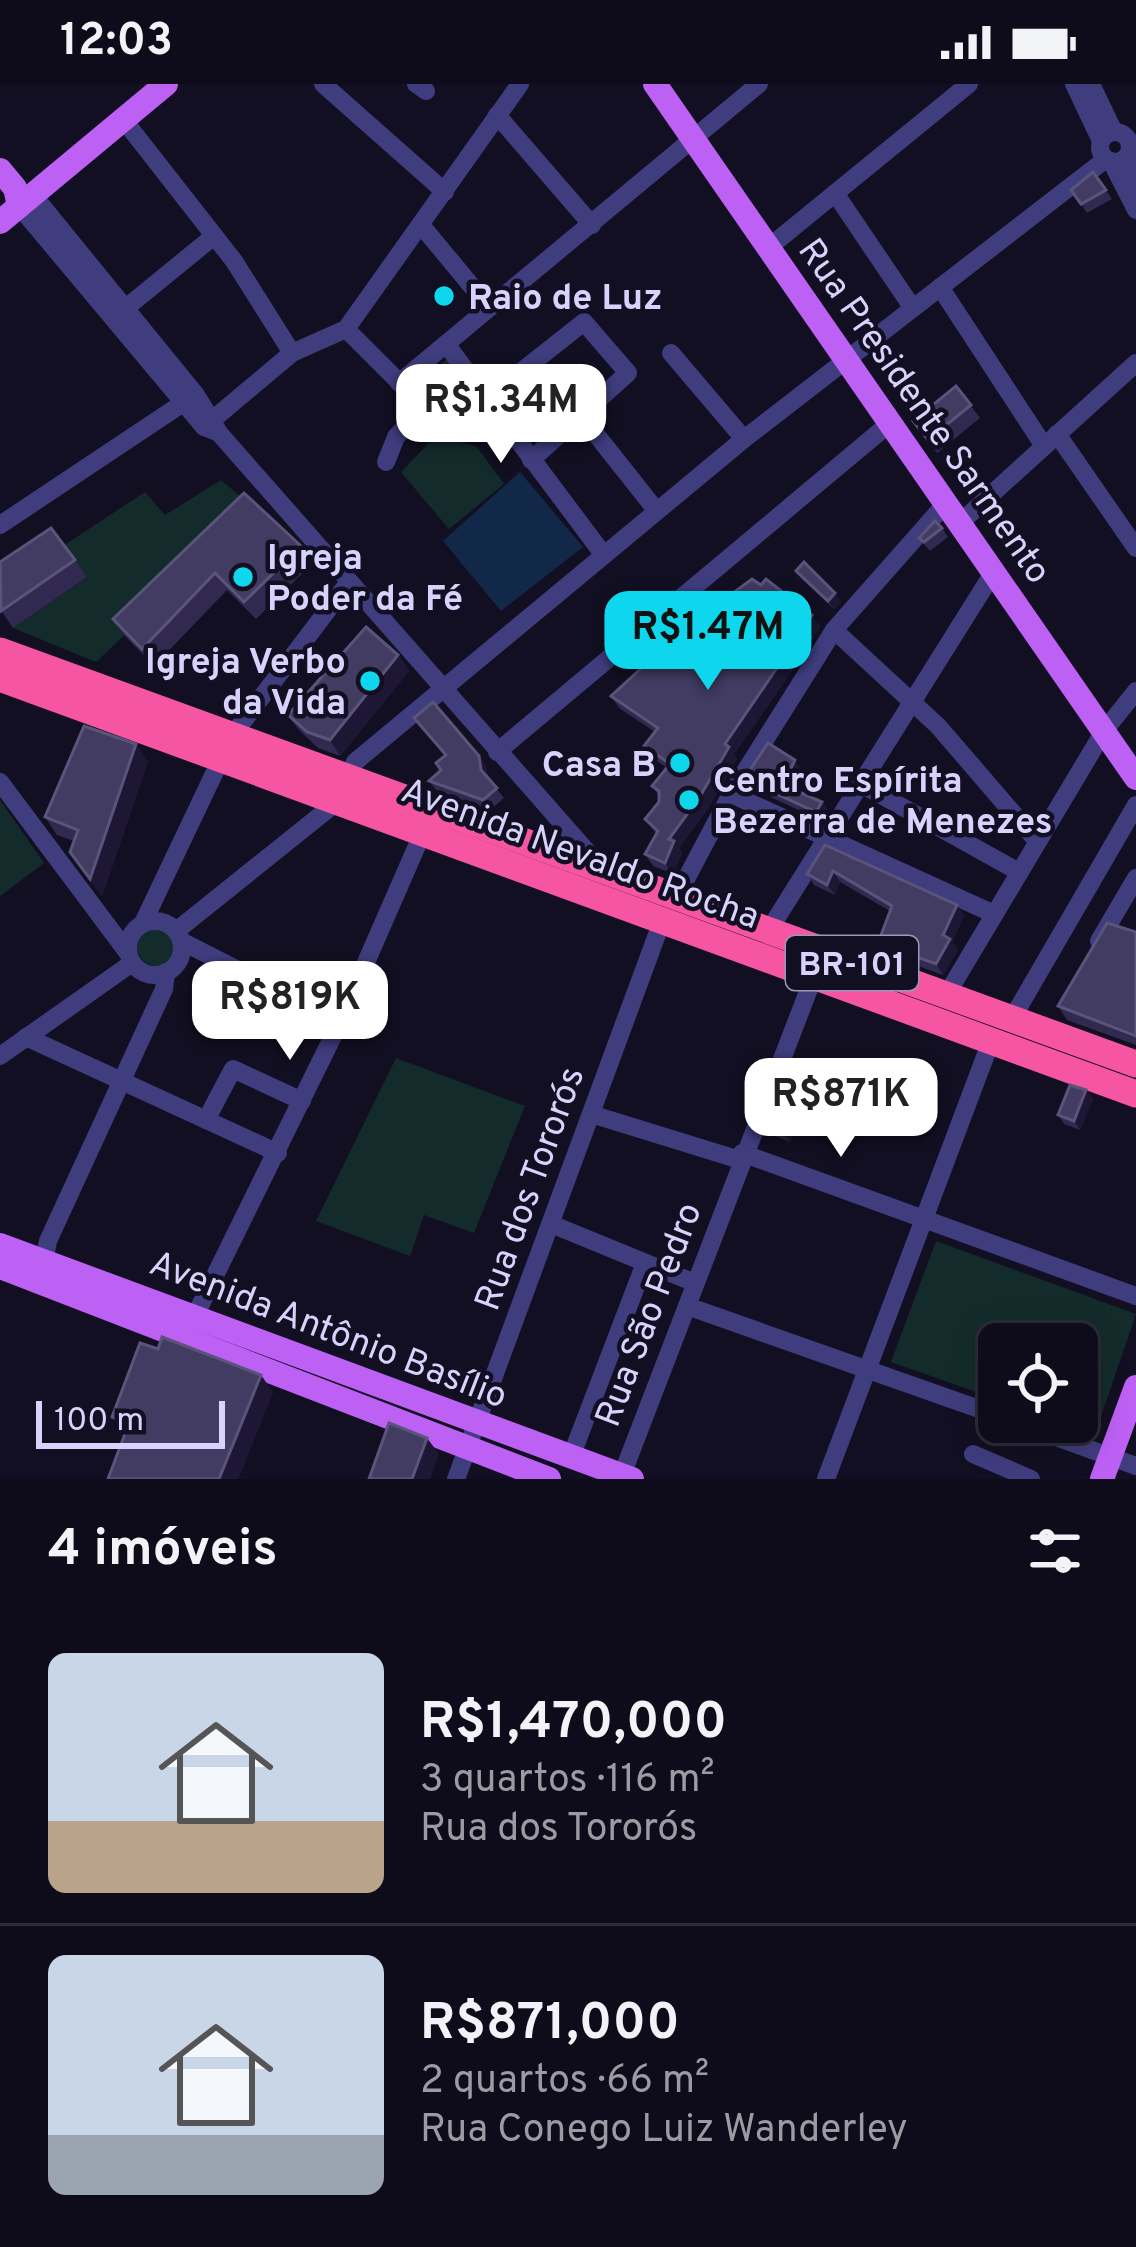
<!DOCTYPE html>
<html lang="pt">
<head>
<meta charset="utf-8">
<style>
  :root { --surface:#0e0b1a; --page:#171423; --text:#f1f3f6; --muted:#9b9ba2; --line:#2e2b39; --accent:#0ed7ed }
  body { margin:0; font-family:Overpass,sans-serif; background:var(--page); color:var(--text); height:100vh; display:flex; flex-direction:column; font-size:45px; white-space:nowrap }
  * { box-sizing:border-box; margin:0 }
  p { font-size:39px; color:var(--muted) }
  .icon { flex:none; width:66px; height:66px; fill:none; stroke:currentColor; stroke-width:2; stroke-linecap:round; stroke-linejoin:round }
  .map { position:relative; height:1395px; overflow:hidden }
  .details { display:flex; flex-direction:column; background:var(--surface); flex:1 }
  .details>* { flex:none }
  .tools { position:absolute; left:978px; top:1239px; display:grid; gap:24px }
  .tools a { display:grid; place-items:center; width:120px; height:120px; border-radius:18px; background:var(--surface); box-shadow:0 6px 30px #0003,0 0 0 3px var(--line); font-size:60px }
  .scale { position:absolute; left:36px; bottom:30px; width:189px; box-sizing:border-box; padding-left:12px; border:6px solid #d7d3fc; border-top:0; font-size:33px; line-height:42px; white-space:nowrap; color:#d7d3fc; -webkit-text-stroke:9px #120f22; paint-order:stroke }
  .price { position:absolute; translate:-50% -102px; padding:0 27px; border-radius:24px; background:#fff; color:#222; font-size:39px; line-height:78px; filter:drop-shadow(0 3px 6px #0008) }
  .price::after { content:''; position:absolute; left:50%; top:72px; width:36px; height:27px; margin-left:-18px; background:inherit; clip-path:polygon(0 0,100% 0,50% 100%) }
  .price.on { background:var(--accent); color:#111 }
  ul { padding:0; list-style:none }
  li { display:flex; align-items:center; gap:36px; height:300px; padding:0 48px }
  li+li { border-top:3px solid var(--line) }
  li span { display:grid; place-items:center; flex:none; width:336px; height:240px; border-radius:18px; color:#555 }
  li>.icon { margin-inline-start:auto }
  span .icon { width:144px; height:144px; fill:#fffc; stroke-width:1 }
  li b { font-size:51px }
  h2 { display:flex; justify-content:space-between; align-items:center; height:144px; padding:0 48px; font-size:51px }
  .status { display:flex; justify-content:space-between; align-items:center; height:84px; padding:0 60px; background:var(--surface); direction:ltr }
  .status svg { height:33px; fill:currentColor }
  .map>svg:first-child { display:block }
  .green { fill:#132c2b }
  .water { fill:#122848 }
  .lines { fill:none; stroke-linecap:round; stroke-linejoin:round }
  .minor { stroke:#3f3d7e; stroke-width:18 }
  .major { stroke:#bd61f5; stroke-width:24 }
  .highway { stroke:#f555a2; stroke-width:27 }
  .wall { fill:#31294f }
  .shaded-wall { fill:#1d1735 }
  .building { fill:#423b62; stroke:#5a537a; stroke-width:3 }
  .poi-dot { fill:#0ed7ed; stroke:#120f22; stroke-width:4.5 }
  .labels { text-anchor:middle; stroke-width:9; stroke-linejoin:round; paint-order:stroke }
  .shield { fill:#120f22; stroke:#9c98bb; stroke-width:3 }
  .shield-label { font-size:33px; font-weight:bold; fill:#d7d3fc }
  .poi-label { font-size:36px; font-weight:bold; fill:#d7d3fc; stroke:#120f22; text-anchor:start }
  .street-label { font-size:36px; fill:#d7d3fc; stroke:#120f22 }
</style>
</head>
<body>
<div class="status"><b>12:03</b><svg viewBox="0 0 49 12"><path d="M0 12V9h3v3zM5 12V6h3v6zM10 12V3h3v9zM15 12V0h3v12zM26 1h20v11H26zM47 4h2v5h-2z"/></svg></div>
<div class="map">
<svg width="1136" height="1395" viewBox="0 0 1136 1395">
  <rect width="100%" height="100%" fill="#120f22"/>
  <g class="green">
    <path d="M448 274 485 317 459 339 422 296Z"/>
    <path d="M437 351 477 363 504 400 449 445 401 388Z"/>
    <path d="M221 396 256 426 96 578 13 544 87 493 63 462 145 408 165 431Z"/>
    <path d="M0 716 44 779 0 812Z"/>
    <circle cx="157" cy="862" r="20"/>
    <path d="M396 974 525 1022 474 1149 424 1131 410 1172 316 1137Z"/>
    <path d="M936 1157 1136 1230 1095 1350 1060 1338H1077V1260H999V1316L891 1278Z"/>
  </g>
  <path class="water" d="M520 388 583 463 501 527 443 457Z"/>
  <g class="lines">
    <g class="minor">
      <path d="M323 0 445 108"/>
      <path d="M416 0 426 7"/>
      <path d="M1074 0 1101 57"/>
      <path d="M1091 0 1114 48"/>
      <path d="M497 31 592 141"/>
      <path d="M123 35 234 177 292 269"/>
      <circle cx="1115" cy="63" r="15"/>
      <path d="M1128 71 1136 97"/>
      <path d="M1111 77 1136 126"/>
      <path d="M835 109 912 223"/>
      <path d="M33 111 196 311 219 349 598 780"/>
      <path d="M19 122 204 343 214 347"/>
      <path d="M421 141 489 223"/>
      <path d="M768 164 969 0"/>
      <path d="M940 203 1044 362"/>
      <path d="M127 223 214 152"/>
      <path d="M346 245 442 341 458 345 496 332"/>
      <path d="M446 260 603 470"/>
      <path d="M671 269 744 355"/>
      <path d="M399 299 759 0"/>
      <path d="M489 313 584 238 628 289 531 376"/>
      <path d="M587 339 656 426"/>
      <path d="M204 343 292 269 346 245 520 0"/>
      <path d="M1057 350 1136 464"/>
      <path d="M386 378 396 353 423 324"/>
      <path d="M961 438 1136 279"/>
      <path d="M0 441 183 319"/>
      <path d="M834 546 938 642 1037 757"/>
      <path d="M232 652 349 498"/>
      <path d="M497 668 890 339"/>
      <path d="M0 698 128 869"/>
      <path d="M861 700 1019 788"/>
      <path d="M731 710 994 830"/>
      <path d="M676 814 731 710 834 546 947 418"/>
      <circle cx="155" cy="864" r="27"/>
      <path d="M143 839 221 675"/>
      <path d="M769 846 995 486"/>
      <path d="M176 847 327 726 339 715 355 678 744 355 1106 75"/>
      <path d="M181 857 340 938"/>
      <path d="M1099 857 1136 794"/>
      <path d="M947 910 1104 647 1136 607"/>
      <path d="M1013 933 1136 721"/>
      <path d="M26 953 278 1069"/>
      <path d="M0 972 132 879"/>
      <path d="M591 1030 740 1076"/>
      <path d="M206 1036 233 985 302 1017"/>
      <path d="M742 1069 1136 1212"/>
      <path d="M551 1140 695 1199"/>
      <path d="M42 1188 48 1157 164 905 166 888"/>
      <path d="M687 1222 999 1332"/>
      <path d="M196 1230 340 938 423 748"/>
      <path d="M1015 1338 1136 1382"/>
      <path d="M973 1370 1031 1395"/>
      <path d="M571 1373 645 1179"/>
      <path d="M622 1391 814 892"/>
      <path d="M456 1395 662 837"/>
      <path d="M826 1395 991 957"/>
    </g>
    <g class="major">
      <path d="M655 0 1136 694"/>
      <path d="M0 86 15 104 19 122"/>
      <path d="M0 138 166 0"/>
      <path d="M0 1161 632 1395"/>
      <path d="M0 1183 549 1395"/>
      <path d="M1102 1395 1136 1303"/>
    </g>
    <g class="highway">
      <path d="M0 567 1136 980"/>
      <path d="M0 594 1136 1010"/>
    </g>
  </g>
  <g class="wall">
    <path d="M1093 88 1112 115 1087 129 1071 106Z"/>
    <path d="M956 302 980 334 937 369 913 337Z"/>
    <path d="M244 409 301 462 313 479 256 535 227 506 154 582 125 552 113 535Z"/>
    <path d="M942 444 948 453 930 467 919 454Z"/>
    <path d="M75 476 87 493 13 544 0 525Z"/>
    <path d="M796 487 835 509 841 518 834 525 802 495Z"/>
    <path d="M761 501 820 542 813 554 794 565 801 574 734 670 737 675 707 726 679 764 682 769 673 790 653 782 645 770 656 750 645 735 659 718V712L652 702 667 684 652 674 644 662 655 648 619 624 611 612 662 572 729 512Z"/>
    <path d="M398 571 409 587 340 672 318 664 299 646 288 631Z"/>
    <path d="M414 634 486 681 488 694 504 714 490 726 436 706 429 697 441 686 445 672Z"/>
    <path d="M148 677 102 812 70 768 74 757 57 751 45 733Z"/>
    <path d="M801 685 791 705 822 718 828 727 822 737 751 704 744 695Z"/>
    <path d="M825 761 964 831 952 858 958 866 943 891 885 870 878 859 890 827 840 798 835 811 814 801 807 790Z"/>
    <path d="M1136 848V961L1067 936 1058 922Z"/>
    <path d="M1086 1006 1093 1015 1080 1046 1064 1040 1058 1031Z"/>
    <path d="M762 1040 795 1046 790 1058 768 1049Z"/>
    <path d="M273 1308 238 1395H108L125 1351 112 1333Z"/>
  </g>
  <g class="shaded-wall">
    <path d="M835 509 841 518 834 525 828 517Z"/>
    <path d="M812 531 820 542 813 554 805 542Z"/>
    <path d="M792 562 801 574 734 670 737 675 707 726 679 764 682 769 673 790 665 779 669 755 725 660Z"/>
    <path d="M398 571 409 587 340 672 330 656Z"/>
    <path d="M136 660 148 677 102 812 90 795Z"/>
    <path d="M479 672 486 681 488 696 481 686Z"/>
    <path d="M795 676 801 685 789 710 783 701Z"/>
    <path d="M822 718 828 727 822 737 816 728Z"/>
    <path d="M833 787 840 798 835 811 827 801Z"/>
    <path d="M957 821 964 831 952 858 958 866 943 891 936 880 943 851Z"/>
    <path d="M1086 1006 1093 1015 1080 1046 1074 1037Z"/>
    <path d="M789 1037 795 1046 790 1058 784 1050Z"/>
    <path d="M261 1291 273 1308 238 1395H219Z"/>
    <path d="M427 1354 439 1370 430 1395H412Z"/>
  </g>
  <g class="building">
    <path d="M1093 88 1106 106 1081 120 1071 106Z"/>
    <path d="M956 302 971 321 928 356 913 337Z"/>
    <path d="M244 409 301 462 244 518 215 489 142 565 113 535Z"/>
    <path d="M935 437 942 444 924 458 919 454Z"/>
    <path d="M51 444 75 476 1 527 0 478Z"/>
    <path d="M804 478 835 509 828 517 796 487Z"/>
    <path d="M752 495 761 501 766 495 812 531 805 542 783 554 792 562 725 660 729 663 699 714 669 755 674 757 665 779 645 770 658 747 645 735 659 718V707L652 702 670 680 644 662 658 644 611 612 658 569 662 572 725 509 729 512Z"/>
    <path d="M366 543 398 571 330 656 307 648 288 631Z"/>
    <path d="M433 618 479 672 481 686 497 704 483 716 429 697 441 686 436 679 446 671 414 634Z"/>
    <path d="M84 642 136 660 90 795 70 768 78 746 45 733Z"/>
    <path d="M768 659 795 676 783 701 822 718 816 728 744 695Z"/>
    <path d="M825 761 957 821 943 851 950 855 936 880 878 859 892 822 833 787 827 801 807 790Z"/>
    <path d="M1107 839 1136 848V952L1058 922Z"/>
    <path d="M1070 1001 1086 1006 1074 1037 1058 1031Z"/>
    <path d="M767 1028 789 1037 784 1050 762 1040Z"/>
    <path d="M162 1253 261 1291 219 1395H108L129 1339 112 1333 140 1259 158 1265Z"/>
    <path d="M389 1339 427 1354 412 1395H369Z"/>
  </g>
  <g class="poi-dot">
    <circle cx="444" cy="212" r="12"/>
    <circle cx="243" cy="493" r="12"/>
    <circle cx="370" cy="597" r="12"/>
    <circle cx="680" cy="679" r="12"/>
    <circle cx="689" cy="716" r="12"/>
  </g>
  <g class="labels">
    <rect class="shield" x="786" y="852" width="132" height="54" rx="9"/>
    <g class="shield-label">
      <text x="852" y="891">BR-101</text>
    </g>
    <g class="poi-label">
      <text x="468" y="225">Raio de Luz</text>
      <text x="267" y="485">Igreja<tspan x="267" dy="41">Poder da Fé</tspan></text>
      <text x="346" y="589" text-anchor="end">Igreja Verbo<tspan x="346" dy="41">da Vida</tspan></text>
      <text x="656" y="692" text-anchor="end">Casa B</text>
      <text x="713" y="708">Centro Espírita<tspan x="713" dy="41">Bezerra de Menezes</tspan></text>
    </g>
    <g class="street-label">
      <text transform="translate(926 326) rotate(55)" y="13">Rua Presidente Sarmento</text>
      <text transform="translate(581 768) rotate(20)" y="13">Avenida Nevaldo Rocha</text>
      <text transform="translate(528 1104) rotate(-70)" y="13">Rua dos Tororós</text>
      <text transform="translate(647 1230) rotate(-69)" y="13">Rua São Pedro</text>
      <text transform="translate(329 1244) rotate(21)" y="13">Avenida Antônio Basílio</text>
    </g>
  </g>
</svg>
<div class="tools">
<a><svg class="icon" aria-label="locate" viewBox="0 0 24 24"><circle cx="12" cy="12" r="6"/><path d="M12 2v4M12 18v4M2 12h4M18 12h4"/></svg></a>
</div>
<div class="scale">100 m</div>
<b class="price" style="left:501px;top:382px">R$1.34M</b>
<b class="price on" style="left:708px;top:609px">R$1.47M</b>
<b class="price" style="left:290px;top:979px">R$819K</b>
<b class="price" style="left:841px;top:1076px">R$871K</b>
</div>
<section class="details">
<h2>4 imóveis<svg class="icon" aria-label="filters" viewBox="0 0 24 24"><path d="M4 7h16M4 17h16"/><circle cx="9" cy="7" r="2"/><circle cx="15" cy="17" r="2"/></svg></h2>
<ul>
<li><span style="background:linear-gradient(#c9d6e8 70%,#b9a48a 0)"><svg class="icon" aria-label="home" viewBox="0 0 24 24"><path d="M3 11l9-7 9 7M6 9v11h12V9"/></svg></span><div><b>R$1,470,000</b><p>3 quartos · 116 m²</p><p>Rua dos Tororós</p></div></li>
<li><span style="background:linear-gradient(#c9d6e8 75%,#9aa5b1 0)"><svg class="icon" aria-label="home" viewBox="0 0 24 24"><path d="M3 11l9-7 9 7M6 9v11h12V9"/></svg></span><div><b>R$871,000</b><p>2 quartos · 66 m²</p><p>Rua Conego Luiz Wanderley</p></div></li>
</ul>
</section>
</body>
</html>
